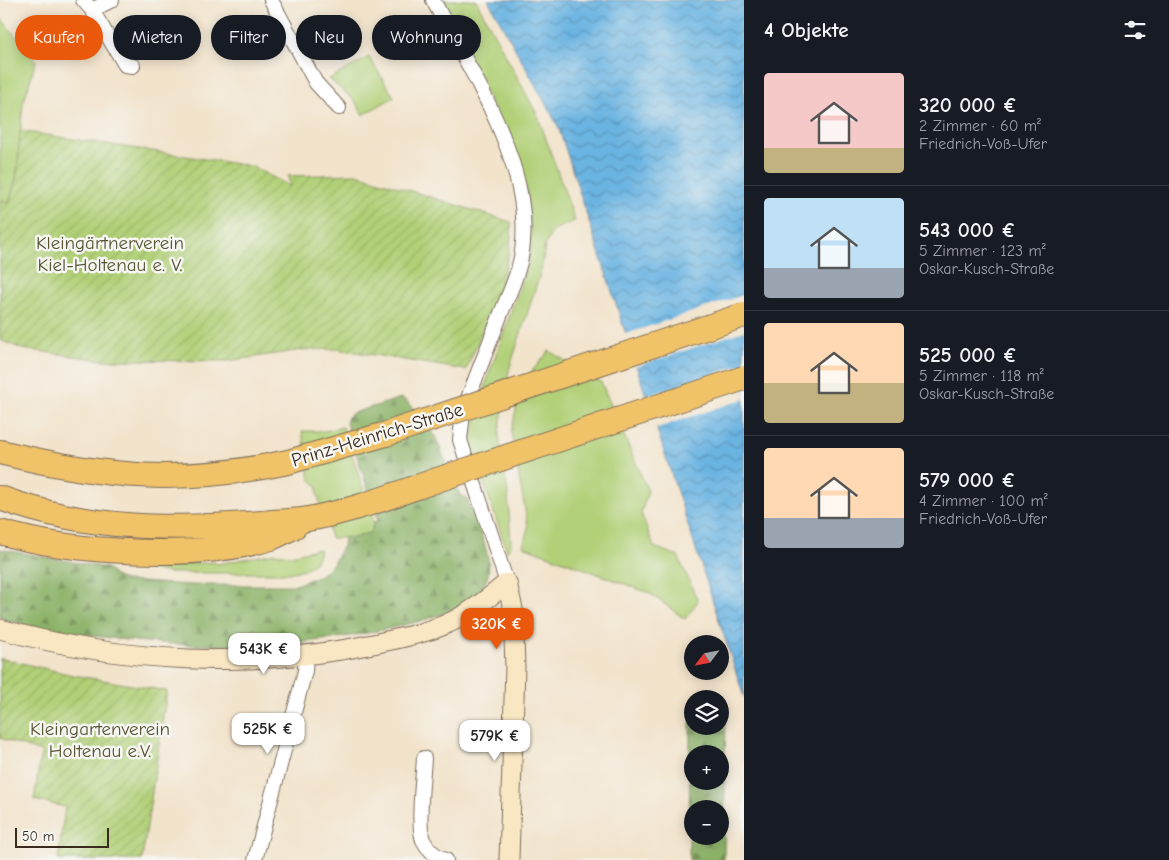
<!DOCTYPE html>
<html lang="de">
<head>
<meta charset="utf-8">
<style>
  :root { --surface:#171b24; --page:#242831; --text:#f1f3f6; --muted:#9ea1a6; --line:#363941; --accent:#ea580c }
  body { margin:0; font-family:"Comic Neue",sans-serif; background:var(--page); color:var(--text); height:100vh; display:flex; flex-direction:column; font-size:19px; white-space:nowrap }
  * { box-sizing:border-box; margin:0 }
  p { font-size:16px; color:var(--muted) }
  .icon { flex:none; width:28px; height:28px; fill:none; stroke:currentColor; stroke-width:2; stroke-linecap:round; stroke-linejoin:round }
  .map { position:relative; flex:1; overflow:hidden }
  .side { display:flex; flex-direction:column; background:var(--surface); width:425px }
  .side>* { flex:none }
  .banner { position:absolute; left:15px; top:15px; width:475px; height:45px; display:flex; gap:10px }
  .needle { width:32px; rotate:238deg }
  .tools { position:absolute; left:684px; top:635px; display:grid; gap:10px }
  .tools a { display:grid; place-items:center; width:45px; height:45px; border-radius:50%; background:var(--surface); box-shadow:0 2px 12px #0003; font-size:25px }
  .scale { position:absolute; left:15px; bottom:12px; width:94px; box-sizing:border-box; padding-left:5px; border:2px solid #3b2a1e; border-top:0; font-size:14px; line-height:18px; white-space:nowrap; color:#3b2a1e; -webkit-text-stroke:4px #f6f6f2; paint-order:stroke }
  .price { position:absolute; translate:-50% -42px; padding:0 11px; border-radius:10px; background:#fff; color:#222; font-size:16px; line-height:32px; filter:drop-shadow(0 1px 2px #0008) }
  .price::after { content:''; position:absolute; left:50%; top:30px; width:15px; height:11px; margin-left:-8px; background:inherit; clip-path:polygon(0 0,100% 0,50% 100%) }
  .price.selected { background:var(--accent); color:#fff }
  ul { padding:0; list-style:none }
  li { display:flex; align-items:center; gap:15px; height:125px; padding:0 20px }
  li+li { border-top:1px solid var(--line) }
  li span { display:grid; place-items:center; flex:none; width:140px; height:100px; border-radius:5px; color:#555 }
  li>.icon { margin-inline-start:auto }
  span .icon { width:60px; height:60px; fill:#fffc; stroke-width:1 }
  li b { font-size:21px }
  h2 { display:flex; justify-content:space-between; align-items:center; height:60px; padding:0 20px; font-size:21px }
  .tag { padding:0 18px; border-radius:22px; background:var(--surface); box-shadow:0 2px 12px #0003; font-size:18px; line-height:45px }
  .tag.selected { background:var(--accent); color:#fff }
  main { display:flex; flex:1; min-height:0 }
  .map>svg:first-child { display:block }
  .green { fill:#b1d077; stroke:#767d4a }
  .forest { fill:url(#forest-firs); stroke:#646e43; fill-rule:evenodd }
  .garden { fill:url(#garden-furrows); stroke:#767d4a }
  .water { fill:url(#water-waves); stroke:#526f80 }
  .pier { fill:#f2e3cb }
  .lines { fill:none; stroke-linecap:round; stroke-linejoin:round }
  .street-casing { stroke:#7b6b5b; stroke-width:16 }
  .secondary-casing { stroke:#7b6b5b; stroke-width:21 }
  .highway-casing { stroke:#7b6b5b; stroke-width:26 }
  .street { stroke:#fff; stroke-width:14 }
  .secondary { stroke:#f9e7c3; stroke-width:19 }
  .highway { stroke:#f1c369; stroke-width:24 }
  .highway-bridge-casing { stroke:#7b6b5b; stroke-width:26; stroke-linecap:butt }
  .highway-bridge { stroke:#f1c369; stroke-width:24 }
  .labels { text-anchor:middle; stroke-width:5; stroke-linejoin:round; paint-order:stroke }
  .park-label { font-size:19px; fill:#585434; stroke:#f6f6f2 }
  .street-label { font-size:19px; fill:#3b2a1e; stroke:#f6f6f2 }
</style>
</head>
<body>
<main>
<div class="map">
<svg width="744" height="860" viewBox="0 0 744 860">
  <defs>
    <pattern id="forest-firs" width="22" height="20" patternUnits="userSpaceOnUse" patternTransform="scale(1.25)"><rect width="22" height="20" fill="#8cb268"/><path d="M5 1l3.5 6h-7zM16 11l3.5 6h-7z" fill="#749155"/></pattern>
    <pattern id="garden-furrows" width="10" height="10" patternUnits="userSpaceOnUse" patternTransform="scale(1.25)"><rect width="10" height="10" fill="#b1d077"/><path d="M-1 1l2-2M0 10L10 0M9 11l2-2" fill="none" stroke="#99b366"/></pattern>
    <pattern id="water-waves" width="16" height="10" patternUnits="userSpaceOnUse" patternTransform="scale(1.25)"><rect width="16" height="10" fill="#6ab4e2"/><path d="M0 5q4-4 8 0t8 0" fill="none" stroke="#5893b7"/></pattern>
  </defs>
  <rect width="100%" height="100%" fill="#f6f6f2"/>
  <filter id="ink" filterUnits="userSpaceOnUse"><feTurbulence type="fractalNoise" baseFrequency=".02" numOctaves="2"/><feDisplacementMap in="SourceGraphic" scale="10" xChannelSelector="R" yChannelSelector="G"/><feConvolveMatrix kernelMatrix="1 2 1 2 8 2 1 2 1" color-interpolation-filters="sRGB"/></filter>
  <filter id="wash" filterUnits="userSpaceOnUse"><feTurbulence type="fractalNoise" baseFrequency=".0096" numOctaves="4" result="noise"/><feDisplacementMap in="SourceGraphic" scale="20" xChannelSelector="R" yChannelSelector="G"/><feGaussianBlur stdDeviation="1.12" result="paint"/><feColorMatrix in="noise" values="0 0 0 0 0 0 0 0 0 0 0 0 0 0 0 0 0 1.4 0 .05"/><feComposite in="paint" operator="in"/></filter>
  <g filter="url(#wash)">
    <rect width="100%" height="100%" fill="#f2e3cb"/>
    <g class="green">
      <path d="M440 0H476L538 116 575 221 553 230 545 245 541 271 509 370 499 434 508 494 511 545 507 551 470 442 488 377 527 266 531 232 527 191 517 156Z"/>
      <path d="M0 17 36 61 23 104 17 175 9 203 0 199Z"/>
      <path d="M369 57 394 97 363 115 354 100 329 79Z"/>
      <path d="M549 351 601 382 648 491 641 513 654 547 678 556 698 601 685 619 649 593 523 546 528 527 511 432 522 383Z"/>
      <path d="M343 427 374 522 371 532 354 538H331L317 493 318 487 310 479 302 431H325Z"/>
      <path d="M316 549 320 550C318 566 303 570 289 573H170L151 570 149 567 215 562 217 564 275 553 291 555Z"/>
    </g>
    <g class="forest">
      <path d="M401 398 407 401 435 436 459 493 467 499C474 519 495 558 487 578 475 608 435 617 408 624 302 651 190 651 82 634 55 630 26 627 0 618V549L107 568 113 575 125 581 191 585H296L322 574 332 565 343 546 344 537 354 538 371 532 374 522 378 520 346 423 348 417 353 413Z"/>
      <path d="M726 707 724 860H689L690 722 692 721V726H720V710ZM692 754H720V781H692ZM692 809H720V836H692Z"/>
    </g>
    <g class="garden">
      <path d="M20 131 251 166 290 186 288 176 357 174 511 222C515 262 482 332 466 370L337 349 302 350 228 361 102 360 22 349 0 340V200L9 203 17 175Z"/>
      <path d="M0 658 73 675 167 691 142 860H58L65 807 34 800 41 752 0 738Z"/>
    </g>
    <path class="water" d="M488 0H744V697L558 126Z"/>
    <g class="pier">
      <path d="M744 295V331L634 367 623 335Z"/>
      <path d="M744 364V399L654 429 644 397Z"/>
    </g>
  </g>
  <g filter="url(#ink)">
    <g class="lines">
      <defs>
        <g id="street">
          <path d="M83 0 92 10 125 65 133 66"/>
          <path d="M271 0 316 83 339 108"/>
          <path d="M433 0C472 75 540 174 520 262 516 280 507 298 500 316 488 347 475 379 463 412L460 440 507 583"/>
          <path d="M92 10 112 0"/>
          <path d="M424 758C423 776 417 826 423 840 428 850 435 856 446 860"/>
          <path d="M255 860 305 671 306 655"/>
        </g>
        <path id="secondary" d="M0 629C122 663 254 670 378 643 400 638 423 634 444 625 467 616 488 598 507 583L513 609 515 667 509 860"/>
        <g id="highway">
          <path d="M0 452C106 478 181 485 288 462"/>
          <path d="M0 498C87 530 171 530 262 523 277 521 293 522 308 519 355 511 401 492 446 477"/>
          <path d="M0 532C70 553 200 561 271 538 279 535 287 530 295 526"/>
        </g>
      </defs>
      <use href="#street" class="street-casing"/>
      <use href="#secondary" class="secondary-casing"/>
      <use href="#highway" class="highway-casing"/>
      <use href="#street" class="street"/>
      <use href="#secondary" class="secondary"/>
      <use href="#highway" class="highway"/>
      <defs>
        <g id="highway-bridge">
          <path d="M288 462 386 434 744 315"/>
          <path d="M446 477 744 378"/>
        </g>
      </defs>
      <use href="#highway-bridge" class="highway-bridge-casing"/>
      <use href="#highway-bridge" class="highway-bridge"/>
    </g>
  </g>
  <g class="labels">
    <g class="park-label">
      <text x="110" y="249">Kleingärtnerverein<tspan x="110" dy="22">Kiel-Holtenau e. V.</tspan></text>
      <text x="100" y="735">Kleingartenverein<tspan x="100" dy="22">Holtenau e.V.</tspan></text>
    </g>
    <g class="street-label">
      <text transform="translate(377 434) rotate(-17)" y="7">Prinz-Heinrich-Straße</text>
    </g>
  </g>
</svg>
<div class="tools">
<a><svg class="needle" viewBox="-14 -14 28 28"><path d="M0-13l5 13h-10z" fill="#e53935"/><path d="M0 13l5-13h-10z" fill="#9ea1a6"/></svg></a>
<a><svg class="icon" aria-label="layers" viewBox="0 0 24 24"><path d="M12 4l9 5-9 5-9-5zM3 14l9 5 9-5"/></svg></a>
<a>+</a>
<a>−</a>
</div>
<div class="scale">50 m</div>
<b class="price selected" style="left:497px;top:650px">320K €</b>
<b class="price" style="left:264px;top:675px">543K €</b>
<b class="price" style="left:268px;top:755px">525K €</b>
<b class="price" style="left:495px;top:762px">579K €</b>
<div class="banner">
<a class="tag selected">Kaufen</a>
<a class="tag">Mieten</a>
<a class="tag">Filter</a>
<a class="tag">Neu</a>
<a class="tag">Wohnung</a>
</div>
</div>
<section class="side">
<h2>4 Objekte<svg class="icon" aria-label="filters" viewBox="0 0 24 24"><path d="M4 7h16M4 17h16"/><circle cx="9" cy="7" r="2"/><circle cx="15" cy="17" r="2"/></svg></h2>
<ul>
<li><span style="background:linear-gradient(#f6c9c9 75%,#c2b280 0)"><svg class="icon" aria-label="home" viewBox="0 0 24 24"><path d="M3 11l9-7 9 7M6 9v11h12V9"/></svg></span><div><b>320 000 €</b><p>2 Zimmer · 60 m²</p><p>Friedrich-Voß-Ufer</p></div></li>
<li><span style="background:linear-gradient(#bfe0f5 70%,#9aa5b1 0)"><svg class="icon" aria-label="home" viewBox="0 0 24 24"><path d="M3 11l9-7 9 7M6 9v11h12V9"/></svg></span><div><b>543 000 €</b><p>5 Zimmer · 123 m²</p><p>Oskar-Kusch-Straße</p></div></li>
<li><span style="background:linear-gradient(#ffd9b3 60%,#c2b280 0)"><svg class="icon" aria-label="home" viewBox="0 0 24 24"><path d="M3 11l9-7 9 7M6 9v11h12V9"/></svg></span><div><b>525 000 €</b><p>5 Zimmer · 118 m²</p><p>Oskar-Kusch-Straße</p></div></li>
<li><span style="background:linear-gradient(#ffd9b3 70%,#9aa5b1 0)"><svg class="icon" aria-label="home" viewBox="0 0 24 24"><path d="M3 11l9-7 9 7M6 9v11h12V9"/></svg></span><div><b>579 000 €</b><p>4 Zimmer · 100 m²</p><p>Friedrich-Voß-Ufer</p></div></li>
</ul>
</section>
</main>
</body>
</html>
